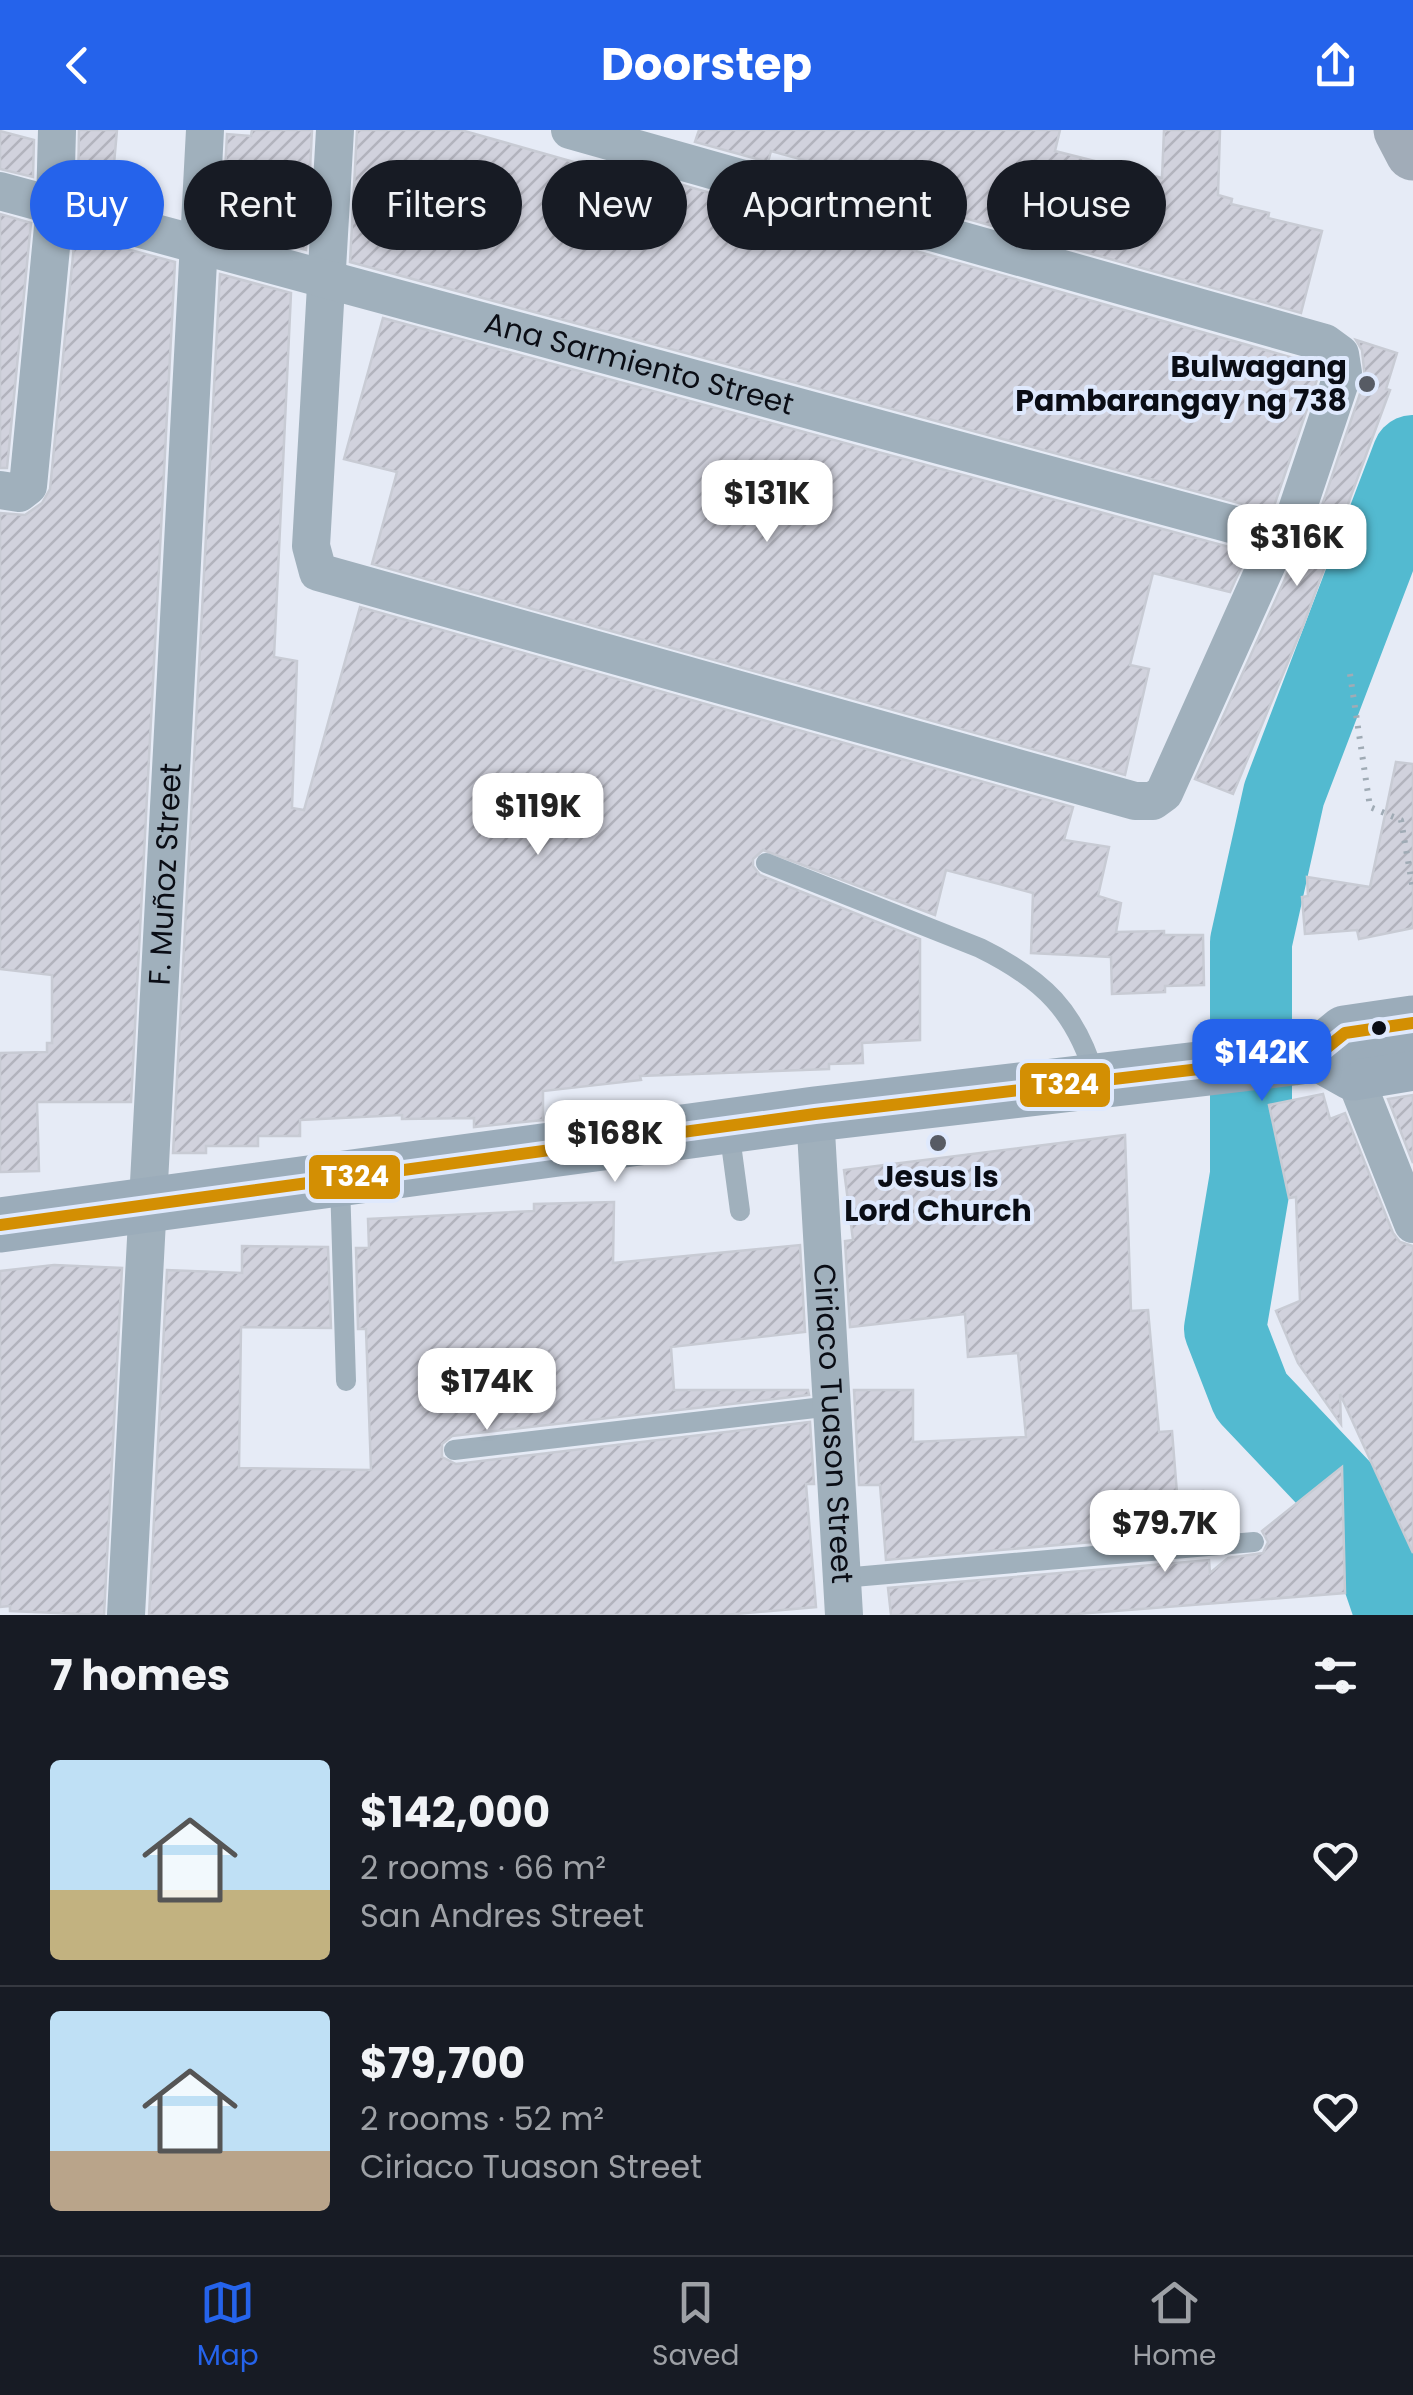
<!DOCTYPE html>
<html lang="en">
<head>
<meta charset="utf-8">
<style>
  :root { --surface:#171b24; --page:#242831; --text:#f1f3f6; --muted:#9ea1a6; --line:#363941; --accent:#2563eb }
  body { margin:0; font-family:Poppins,sans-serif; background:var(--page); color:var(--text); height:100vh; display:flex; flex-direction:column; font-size:38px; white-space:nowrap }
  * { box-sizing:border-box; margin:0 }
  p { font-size:32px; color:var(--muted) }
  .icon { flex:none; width:55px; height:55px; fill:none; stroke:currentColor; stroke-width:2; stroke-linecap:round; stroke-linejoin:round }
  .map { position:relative; height:1485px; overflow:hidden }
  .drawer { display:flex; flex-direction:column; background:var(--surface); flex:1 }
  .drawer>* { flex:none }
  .hud { position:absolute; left:30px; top:30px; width:1355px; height:90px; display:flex; gap:20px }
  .price { position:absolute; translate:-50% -85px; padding:0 22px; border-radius:20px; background:#fff; color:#222; font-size:32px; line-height:65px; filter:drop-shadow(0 2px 5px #0008) }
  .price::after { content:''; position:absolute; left:50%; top:60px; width:30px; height:22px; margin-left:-15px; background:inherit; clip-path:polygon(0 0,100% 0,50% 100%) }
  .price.on { background:var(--accent); color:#fff }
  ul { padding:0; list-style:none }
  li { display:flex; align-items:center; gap:30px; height:250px; padding:0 50px }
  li+li { border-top:2px solid var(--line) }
  li span { display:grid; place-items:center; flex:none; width:280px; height:200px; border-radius:10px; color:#555 }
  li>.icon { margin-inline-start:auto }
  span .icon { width:120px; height:120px; fill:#fffc; stroke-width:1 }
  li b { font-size:42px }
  h2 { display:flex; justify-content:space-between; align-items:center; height:120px; padding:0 50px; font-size:42px }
  .pill { padding:0 35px; border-radius:45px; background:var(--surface); box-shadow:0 2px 8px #0004; font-size:35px; line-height:90px }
  .pill.on { background:var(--accent); color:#fff }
  header { display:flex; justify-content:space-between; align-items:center; height:130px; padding:0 50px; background:var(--accent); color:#fff; font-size:45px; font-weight:700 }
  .tabs { display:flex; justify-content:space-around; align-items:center; height:140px; border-top:2px solid var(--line); background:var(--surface); font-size:28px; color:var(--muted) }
  .tabs a { display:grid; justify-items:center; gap:5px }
  .tabs .on { color:var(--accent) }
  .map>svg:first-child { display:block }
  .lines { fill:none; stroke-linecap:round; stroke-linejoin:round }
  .river { stroke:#53bad0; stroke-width:82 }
  .building { fill:url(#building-hatch); stroke:#c8cbd4; stroke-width:2.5 }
  .path { stroke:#a0abb5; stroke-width:6; stroke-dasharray:2.5 8; stroke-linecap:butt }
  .lane { stroke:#a0b0bc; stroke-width:20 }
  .street { stroke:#a0b0bc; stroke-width:38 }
  .secondary { stroke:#9bacba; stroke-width:55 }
  .highway { stroke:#a1acb8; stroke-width:55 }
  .bus-1-casing { stroke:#dfe9fd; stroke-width:20 }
  .bus-1 { stroke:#d38f03; stroke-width:12 }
  .poi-dot { fill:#575b64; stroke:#dfe9fd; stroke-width:4 }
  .bus-dot { fill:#0a0d15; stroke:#dfe9fd; stroke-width:4 }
  .labels { text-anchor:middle; stroke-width:8; stroke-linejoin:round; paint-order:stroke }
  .street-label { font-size:30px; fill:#0a0d15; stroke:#dfe9fd }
  .poi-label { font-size:30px; font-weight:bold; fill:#0a0d15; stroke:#dfe9fd; text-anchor:end }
  .line-badge { stroke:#dfe9fd; stroke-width:4 }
  .badge-label { font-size:28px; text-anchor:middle; font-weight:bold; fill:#fff }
</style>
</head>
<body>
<header><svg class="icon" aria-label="back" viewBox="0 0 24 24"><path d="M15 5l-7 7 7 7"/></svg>Doorstep<svg class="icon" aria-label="share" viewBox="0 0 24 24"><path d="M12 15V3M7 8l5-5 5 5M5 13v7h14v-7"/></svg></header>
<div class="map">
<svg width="1413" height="1485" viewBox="0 0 1413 1485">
  <defs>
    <pattern id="building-hatch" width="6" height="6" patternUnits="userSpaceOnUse" patternTransform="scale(2.5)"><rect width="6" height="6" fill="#d1d2dd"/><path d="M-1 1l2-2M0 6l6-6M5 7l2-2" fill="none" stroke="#b2b3bd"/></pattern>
  </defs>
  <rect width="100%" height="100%" fill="#e6ebf6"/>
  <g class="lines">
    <path class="river" d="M1396 1485 1361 1382 1251 1266 1225 1199 1251 1045V812L1284 664 1413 326"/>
  </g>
  <g class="building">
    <path d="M79 0H117L111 68 78 59Z"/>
    <path d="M252 0H312L306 120 222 98 227 4 251 6Z"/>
    <path d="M357 0H461L669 59 681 62 683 55 756 76 752 89 821 107 824 95 1315 234 1320 241 1272 382 350 132Z"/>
    <path d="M699 0H1060L1055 21 1162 48 1164 0H1220L1218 65 1232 69 1231 74 1269 83 1268 88 1322 101 1301 183 837 52 840 40 771 21 768 32 695 12Z"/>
    <path d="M0 1 34 10 33 47 0 39Z"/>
    <path d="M0 84 31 93 7 338H0Z"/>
    <path d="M75 105 175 132 131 972H37L39 1041 0 1042V923L47 922V913H52V845L0 839V383L25 385 42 373 50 359Z"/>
    <path d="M220 144 291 163 274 527 297 531 292 678 304 680 360 477 1073 677 1064 710 1109 717 1098 766 1121 773 1116 802 1164 801V805H1203L1204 855 1165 856V862L1112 864 1111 827 1031 823 1033 763 946 740 935 785 763 720 753 729V736L760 745 920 809V910L862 913 863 933 829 934V939L640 946 641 950 543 961V990L474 997V988L402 989V985L300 990V1006H258V1016H206V1023H173Z"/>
    <path d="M383 188 1248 422 1230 462 1153 443 1130 535 1149 539 1125 645 372 434 397 342 344 329Z"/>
    <path d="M1356 210 1397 223 1386 259 1390 260 1303 496 1233 664 1195 649 1298 420 1314 399 1365 249 1362 220Z"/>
    <path d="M1396 632 1413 634V798L1359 809 1357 800 1305 804 1302 767 1308 766 1307 747 1370 757Z"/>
    <path d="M1323 964 1330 989 1345 983 1393 1103 1400 1112 1413 1116V1423L1340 1264 1341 1294 1298 1233 1276 1181 1300 1171 1296 1067 1289 1068 1269 975Z"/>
    <path d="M1413 965V1033L1388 969Z"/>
    <path d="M1125 1005 1131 1181 1148 1180 1159 1302 1172 1301 1177 1363 1203 1361 1206 1402 886 1430 880 1355H859L854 1260H913V1312L1026 1307 1018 1223 968 1227 965 1184 850 1197 845 1111 853 1110 844 1040Z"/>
    <path d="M614 1072 613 1133 800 1115 805 1202 671 1217 674 1260H808L809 1265 452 1306 442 1314V1327L456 1334 810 1292 814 1354H806L816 1477 724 1485H149L167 1140 242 1143V1116L328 1117 331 1198 241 1197 239 1338 371 1340 366 1199H358L356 1118H369L368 1089 534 1081V1074Z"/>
    <path d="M54 1135 122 1138 104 1485 10 1481V1476L0 1477V1141Z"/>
    <path d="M1342 1337 1345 1463 1064 1485H891L888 1458 1209 1430 1210 1443 1228 1428 1263 1423 1268 1412 1262 1401Z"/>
  </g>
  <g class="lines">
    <path class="path" d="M1350 544 1370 677 1401 690 1413 760"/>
    <g class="lane">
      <path d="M766 733 980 818C1043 849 1076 881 1096 950"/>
      <path d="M729 999 740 1081"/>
      <path d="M340 1052 346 1251"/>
      <path d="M454 1320 832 1276"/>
      <path d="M842 1448 1254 1412"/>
    </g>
    <g class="street">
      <path d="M335 0 311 416 318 442 1135 671H1153L1164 663 1279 407 1293 392 1343 243 1340 224 1325 213 570 0"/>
      <path id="s1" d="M0 61 1279 407"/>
      <path d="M0 360 19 363 28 356 55 76 57 0"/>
      <path d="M1353 943 1413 1094"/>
      <path id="s2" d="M815 984 844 1485"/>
      <path id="s3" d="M126 1485 205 0"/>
    </g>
    <g class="secondary">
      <path d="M1319 924 1353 943 1413 933"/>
      <path d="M0 1095 815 984 1293 928 1319 924 1345 903 1413 893"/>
    </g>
    <path class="highway" d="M1401 0 1413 23"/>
    <defs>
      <path id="bus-1" d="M0 1095 815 984 1293 928 1319 924 1345 903 1413 893"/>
    </defs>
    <use href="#bus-1" class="bus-1-casing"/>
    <use href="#bus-1" class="bus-1"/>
  </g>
  <g class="poi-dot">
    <circle cx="1367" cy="254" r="10"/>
    <circle cx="938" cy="1013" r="10"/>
  </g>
  <circle class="bus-dot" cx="1379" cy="898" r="9"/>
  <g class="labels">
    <g class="street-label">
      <text dy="10" stroke="none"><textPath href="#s1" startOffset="662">Ana Sarmiento Street</textPath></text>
      <text dy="10" stroke="none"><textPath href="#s3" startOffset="742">F. Muñoz Street</textPath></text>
      <text dy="10" stroke="none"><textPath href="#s2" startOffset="310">Ciriaco Tuason Street</textPath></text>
    </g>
    <g class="poi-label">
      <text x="1347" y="247">Bulwagang<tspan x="1347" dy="34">Pambarangay ng 738</tspan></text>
      <text x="938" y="1057" text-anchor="middle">Jesus Is<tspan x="938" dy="34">Lord Church</tspan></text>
    </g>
  </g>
  <g class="line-badge">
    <rect x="1018" y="931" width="94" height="48" rx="10" fill="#d38f03"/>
    <rect x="307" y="1023" width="95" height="48" rx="10" fill="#d38f03"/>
  </g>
  <g class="badge-label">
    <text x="1065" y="964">T324</text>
    <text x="355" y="1056">T324</text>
  </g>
</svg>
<b class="price" style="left:767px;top:415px">$131K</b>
<b class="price" style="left:1297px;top:459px">$316K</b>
<b class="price" style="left:538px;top:728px">$119K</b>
<b class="price on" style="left:1262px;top:974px">$142K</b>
<b class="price" style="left:615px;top:1055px">$168K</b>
<b class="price" style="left:487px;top:1303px">$174K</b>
<b class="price" style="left:1165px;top:1445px">$79.7K</b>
<div class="hud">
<a class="pill on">Buy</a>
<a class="pill">Rent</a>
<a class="pill">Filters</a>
<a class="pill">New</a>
<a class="pill">Apartment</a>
<a class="pill">House</a>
</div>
</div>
<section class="drawer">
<h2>7 homes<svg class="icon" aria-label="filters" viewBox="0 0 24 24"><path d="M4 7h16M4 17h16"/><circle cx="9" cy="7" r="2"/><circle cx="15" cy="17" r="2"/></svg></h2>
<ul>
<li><span style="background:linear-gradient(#bfe0f5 65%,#c2b280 0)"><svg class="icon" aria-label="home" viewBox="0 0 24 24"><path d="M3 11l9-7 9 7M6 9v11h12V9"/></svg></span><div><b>$142,000</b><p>2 rooms · 66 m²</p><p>San Andres Street</p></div><svg class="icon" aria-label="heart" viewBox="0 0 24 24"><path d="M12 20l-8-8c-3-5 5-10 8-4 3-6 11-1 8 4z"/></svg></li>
<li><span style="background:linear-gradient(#bfe0f5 70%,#b9a48a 0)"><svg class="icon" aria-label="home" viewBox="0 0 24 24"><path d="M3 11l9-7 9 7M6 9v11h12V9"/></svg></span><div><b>$79,700</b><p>2 rooms · 52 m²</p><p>Ciriaco Tuason Street</p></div><svg class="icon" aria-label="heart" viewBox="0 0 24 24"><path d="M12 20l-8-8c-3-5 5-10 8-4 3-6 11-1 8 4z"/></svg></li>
</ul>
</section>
<nav class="tabs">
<a class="on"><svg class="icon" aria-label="map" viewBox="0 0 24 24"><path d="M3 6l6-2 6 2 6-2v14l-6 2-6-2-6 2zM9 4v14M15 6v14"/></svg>Map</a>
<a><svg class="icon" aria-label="saved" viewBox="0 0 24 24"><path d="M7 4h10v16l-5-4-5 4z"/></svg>Saved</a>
<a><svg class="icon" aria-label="home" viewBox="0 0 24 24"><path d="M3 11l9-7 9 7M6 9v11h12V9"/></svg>Home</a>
</nav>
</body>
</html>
